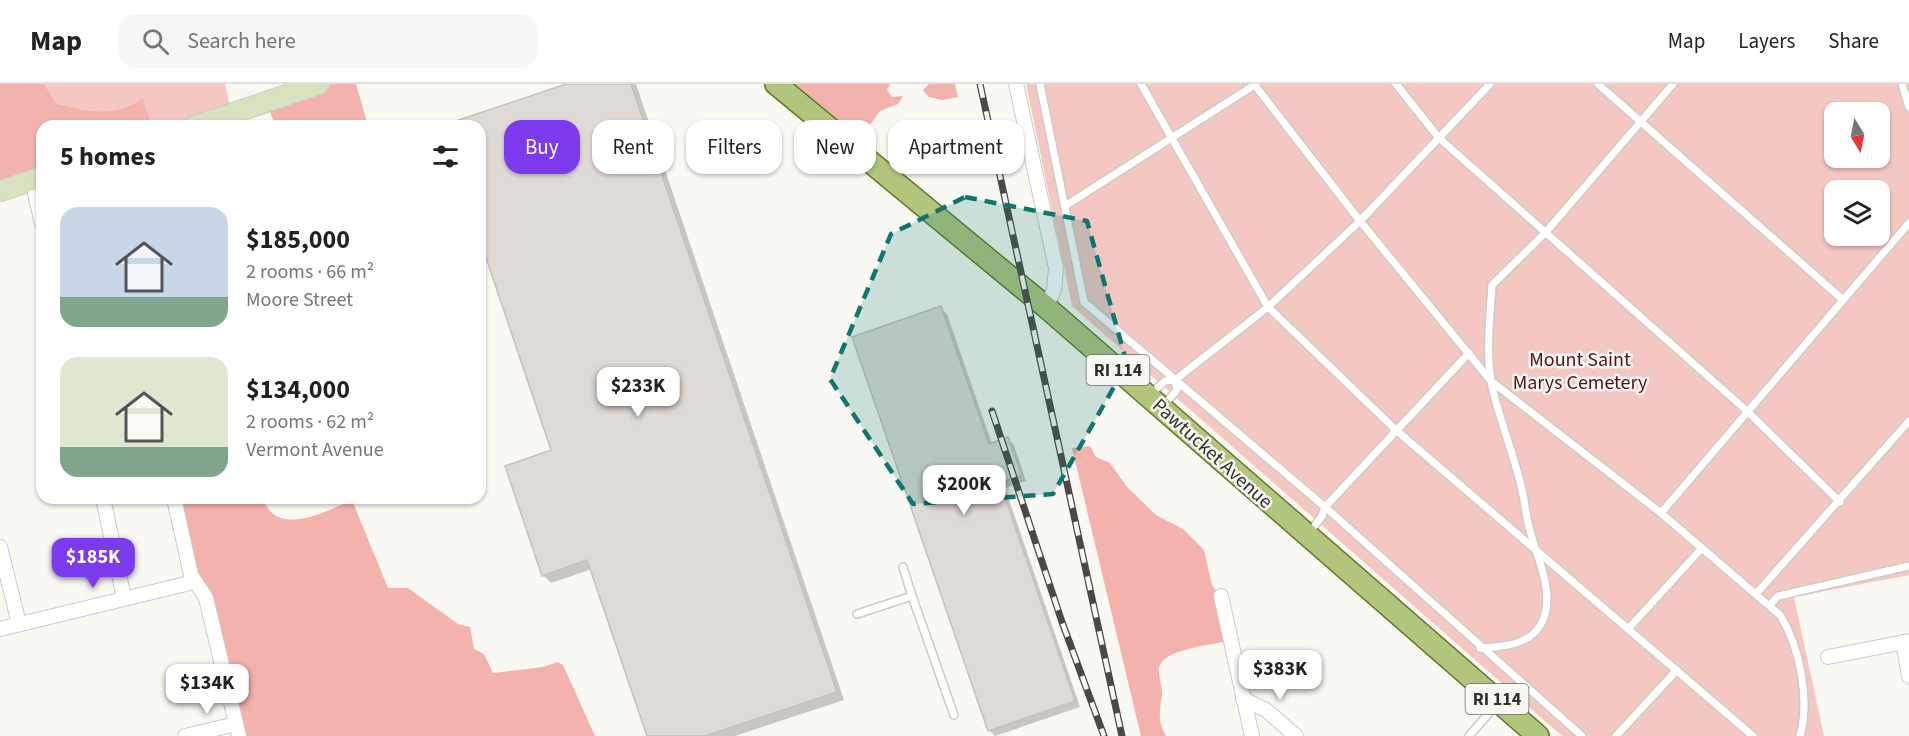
<!DOCTYPE html>
<html lang="en">
<head>
<meta charset="utf-8">
<style>
  :root { --surface:#fff; --page:#f6f6f6; --text:#222; --muted:#767676; --line:#e0e0e0; --accent:#7c3aed }
  body { margin:0; font-family:"Source Sans 3",sans-serif; background:var(--page); color:var(--text); height:100vh; display:flex; flex-direction:column; font-size:22px; white-space:nowrap }
  * { box-sizing:border-box; margin:0 }
  p { font-size:20px; color:var(--muted) }
  .icon { flex:none; width:33px; height:33px; fill:none; stroke:currentColor; stroke-width:2; stroke-linecap:round; stroke-linejoin:round }
  .map { position:relative; flex:1; overflow:hidden }
  .details { position:absolute; left:36px; top:36px; width:450px; height:384px; display:flex; flex-direction:column; background:var(--surface); border-radius:18px; box-shadow:0 2px 4px #0004 }
  .details>* { flex:none }
  .top-card { position:absolute; left:504px; top:36px; width:570px; height:54px; display:flex; gap:12px }
  .needle { width:39px; rotate:170deg }
  .tools { position:absolute; left:1824px; top:18px; display:grid; gap:12px }
  .tools a { display:grid; place-items:center; width:66px; height:66px; border-radius:12px; background:var(--surface); box-shadow:0 2px 4px #0004; font-size:30px }
  .price { position:absolute; translate:-50% -51px; padding:0 14px; border-radius:12px; background:#fff; color:#222; font-size:20px; line-height:39px; filter:drop-shadow(0 2px 3px #0008) }
  .price::after { content:''; position:absolute; left:50%; top:36px; width:18px; height:14px; margin-left:-9px; background:inherit; clip-path:polygon(0 0,100% 0,50% 100%) }
  .price.on { background:var(--accent); color:#fff }
  ul { padding:0; list-style:none }
  li { display:flex; align-items:center; gap:18px; height:150px; padding:0 24px }
  li span { display:grid; place-items:center; flex:none; width:168px; height:120px; border-radius:18px; color:#555 }
  li>.icon { margin-inline-start:auto }
  span .icon { width:72px; height:72px; fill:#fffc; stroke-width:1 }
  li b { font-size:26px }
  h2 { display:flex; justify-content:space-between; align-items:center; height:72px; padding:0 24px; font-size:26px }
  .chip { padding:0 21px; border-radius:18px; background:var(--surface); box-shadow:0 2px 4px #0004; font-size:21px; line-height:54px }
  .chip.on { background:var(--accent); color:#fff }
  header { display:flex; align-items:center; gap:36px; box-sizing:border-box; height:84px; padding:0 30px; background:var(--surface); border-bottom:2px solid var(--line) }
  header strong { font-size:28px }
  nav { display:flex; gap:33px; margin-inline-start:auto; font-size:21px }
  .search { width:420px; height:54px; background:var(--page); display:flex; align-items:center; gap:15px; box-sizing:border-box; padding:0 21px; border-radius:18px; color:var(--muted); font-size:22px }
  .map>svg:first-child { display:block }
  .green { fill:#f5c7c3; fill-rule:evenodd }
  .forest { fill:#f3b2ac }
  .shadow { fill:#0003 }
  .building { fill:#e0dad6; stroke:#c6c0bc; stroke-width:1.5 }
  .lines { fill:none; stroke-linecap:round; stroke-linejoin:round }
  .lane-casing { stroke:#cdcbc5; stroke-width:10 }
  .street-casing { stroke:#cdcbc5; stroke-width:16 }
  .secondary-casing { stroke:#cdcbc5; stroke-width:22 }
  .primary-casing { stroke:#627829; stroke-width:24 }
  .lane { stroke:#fff; stroke-width:7 }
  .street { stroke:#fff; stroke-width:14 }
  .secondary { stroke:#d8e2be; stroke-width:20 }
  .primary { stroke:#b1c57d; stroke-width:21 }
  .rail-casing { stroke:#4a4947; stroke-width:7 }
  .rail { stroke:#faf8f2; stroke-width:4.5; stroke-dasharray:14; stroke-linecap:butt }
  .marked { fill:#0f766e; fill-opacity:0.2; stroke:#0f766e; stroke-width:4.5; stroke-dasharray:12 8; stroke-linejoin:round }
  .labels { text-anchor:middle; stroke-width:5; stroke-linejoin:round; paint-order:stroke }
  .shield { fill:#faf8f2; stroke:#6d6c69; stroke-width:1.5 }
  .shield-label { font-size:18px; font-weight:bold; fill:#31302e }
  .park-label { font-size:20px; fill:#5a0e11; stroke:#faf8f2 }
  .street-label { font-size:20px; fill:#31302e; stroke:#faf8f2 }
</style>
</head>
<body>
<header>
<strong>Map</strong>
<div class="search"><svg class="icon" aria-label="search" viewBox="0 0 24 24"><circle cx="10" cy="10" r="6"/><path d="M15 15l6 6"/></svg>Search here</div>
<nav><a>Map</a><a>Layers</a><a>Share</a></nav>
</header>
<div class="map">
<svg width="1909" height="652" viewBox="0 0 1909 652">
  <rect width="100%" height="100%" fill="#faf8f2"/>
  <g class="green">
    <path d="M44 0H225L230 23 172 42H152L143 14C111 34 91 27 57 20Z"/>
    <path d="M1026 0H1909V491L1794 513 1824 652H1562L1072 222ZM1834 28H1880V74H1834ZM1834 106H1880V152H1834Z"/>
  </g>
  <g class="forest">
    <path d="M0 0H44L57 20C91 27 111 34 143 14L152 42H42V85L0 99Z"/>
    <path d="M302 0H356L368 42H275L265 13Z"/>
    <path d="M780 0H890L887 6 892 13 903 12 898 20 880 27 856 61Z"/>
    <path d="M929 0H955L958 13 942 16 929 13 923 6Z"/>
    <path d="M1090 362 1096 373 1110 379 1127 403 1156 431 1183 445 1204 466 1212 501 1220 512 1229 557C1213 560 1161 566 1159 584 1158 593 1163 603 1162 612 1159 627 1158 638 1166 652H1141L1072 364Z"/>
    <path d="M171 414H263C276 455 327 427 352 416L388 504H408L458 540 470 543 474 565 484 570 493 589 543 583 558 578 563 581 595 652H238Z"/>
  </g>
  <g class="shadow">
    <path d="M571 0H636L844 616 735 652H648L592 485 551 499 543 491 553 367 480 151V42H446Z"/>
    <path d="M941 224 947 230 992 360 1008 355 1014 361 1026 397 1005 404 1080 623 995 652 989 646Z"/>
  </g>
  <g class="building">
    <path d="M566 0H631L837 608 705 652H647L587 476 542 492 505 382 551 366 480 156V42H441Z"/>
    <path d="M941 222 989 360 1008 353 1022 391 1000 399 1075 617 988 647 852 253Z"/>
  </g>
  <g class="lines">
    <defs>
      <g id="lane">
        <path d="M1040 0 1084 218 1325 423 1582 652"/>
        <path d="M1141 0 1268 223 1397 347 1753 652"/>
        <path d="M1254 0 1360 137 1491 297 1661 429 1780 531C1800 563 1810 615 1800 652"/>
        <path d="M1396 0 1439 54 1747 327 1840 418"/>
        <path d="M1598 0 1842 215"/>
        <path d="M1902 0 1909 23"/>
        <path d="M1065 122 1256 0"/>
        <path d="M1151 310 1165 297 1175 296 1268 223 1360 137 1490 0"/>
        <path d="M1163 322 1177 306 1175 296"/>
        <path d="M1661 429 1909 139"/>
        <path d="M1310 448 1322 432 1325 423 1469 269"/>
        <path d="M903 483 912 512"/>
        <path d="M1756 510 1909 337"/>
        <path d="M1770 521 1778 512 1909 482"/>
        <path d="M857 530 912 512 954 631"/>
        <path d="M1628 545 1702 464"/>
        <path d="M1480 564C1503 563 1533 561 1543 536 1555 506 1536 472 1529 443 1525 427 1524 410 1519 394 1511 362 1497 329 1491 297 1486 265 1490 232 1492 201L1546 148 1673 0"/>
        <path d="M1469 652 1497 620"/>
        <path d="M1616 652 1677 586"/>
      </g>
      <g id="street">
        <path d="M1016 0 1056 184 1054 206 1046 223"/>
        <path d="M32 96 42 140"/>
        <path d="M103 414 124 514"/>
        <path d="M174 414 191 491 206 514 239 652"/>
        <path d="M0 463 19 540"/>
        <path d="M1221 512 1252 652"/>
        <path d="M0 545 194 498"/>
        <path d="M1903 558 1909 592"/>
        <path d="M1828 573 1909 557"/>
        <path d="M1243 615 1266 626 1296 652"/>
        <path d="M185 652 236 640"/>
      </g>
      <g id="secondary">
        <path d="M195 42 319 0"/>
        <path d="M0 107 42 93"/>
      </g>
      <path id="primary" d="M776 0 1046 223 1538 652"/>
    </defs>
    <use href="#lane" class="lane-casing"/>
    <use href="#street" class="street-casing"/>
    <use href="#secondary" class="secondary-casing"/>
    <use href="#primary" class="primary-casing"/>
    <use href="#lane" class="lane"/>
    <use href="#street" class="street"/>
    <use href="#secondary" class="secondary"/>
    <use href="#primary" class="primary"/>
    <defs>
      <g id="rail">
        <path d="M980 0 1122 652"/>
        <path d="M992 327 1062 538 1104 652"/>
      </g>
    </defs>
    <use href="#rail" class="rail-casing"/>
    <use href="#rail" class="rail"/>
  </g>
  <path class="marked" d="M965 113 1087 137 1127 280 1053 410 913 420 830 295 891 150Z"/>
  <g class="labels">
    <g class="shield">
      <rect x="1086.5" y="271" width="63" height="30" rx="4.5"/>
      <rect x="1465.5" y="600" width="63" height="30" rx="4.5"/>
    </g>
    <g class="shield-label">
      <text x="1118" y="292">RI 114</text>
      <text x="1497" y="621">RI 114</text>
    </g>
    <g class="park-label">
      <text x="1580" y="282">Mount Saint<tspan x="1580" dy="23">Marys Cemetery</tspan></text>
    </g>
    <g class="street-label">
      <text transform="translate(1213 369) rotate(42)" y="7">Pawtucket Avenue</text>
    </g>
  </g>
</svg>
<div class="tools">
<a><svg class="needle" viewBox="-14 -14 28 28"><path d="M0-13l5 13h-10z" fill="#e53935"/><path d="M0 13l5-13h-10z" fill="#767676"/></svg></a>
<a><svg class="icon" aria-label="layers" viewBox="0 0 24 24"><path d="M12 4l9 5-9 5-9-5zM3 14l9 5 9-5"/></svg></a>
</div>
<b class="price" style="left:638px;top:334px">$233K</b>
<b class="price" style="left:964px;top:432px">$200K</b>
<b class="price on" style="left:93px;top:505px">$185K</b>
<b class="price" style="left:1280px;top:617px">$383K</b>
<b class="price" style="left:207px;top:631px">$134K</b>
<div class="top-card">
<a class="chip on">Buy</a>
<a class="chip">Rent</a>
<a class="chip">Filters</a>
<a class="chip">New</a>
<a class="chip">Apartment</a>
</div>
<section class="details">
<h2>5 homes<svg class="icon" aria-label="filters" viewBox="0 0 24 24"><path d="M4 7h16M4 17h16"/><circle cx="9" cy="7" r="2"/><circle cx="15" cy="17" r="2"/></svg></h2>
<ul>
<li><span style="background:linear-gradient(#c9d6e8 75%,#7fa58c 0)"><svg class="icon" aria-label="home" viewBox="0 0 24 24"><path d="M3 11l9-7 9 7M6 9v11h12V9"/></svg></span><div><b>$185,000</b><p>2 rooms · 66 m²</p><p>Moore Street</p></div></li>
<li><span style="background:linear-gradient(#dfe7d0 75%,#7fa58c 0)"><svg class="icon" aria-label="home" viewBox="0 0 24 24"><path d="M3 11l9-7 9 7M6 9v11h12V9"/></svg></span><div><b>$134,000</b><p>2 rooms · 62 m²</p><p>Vermont Avenue</p></div></li>
</ul>
</section>
</div>
</body>
</html>
